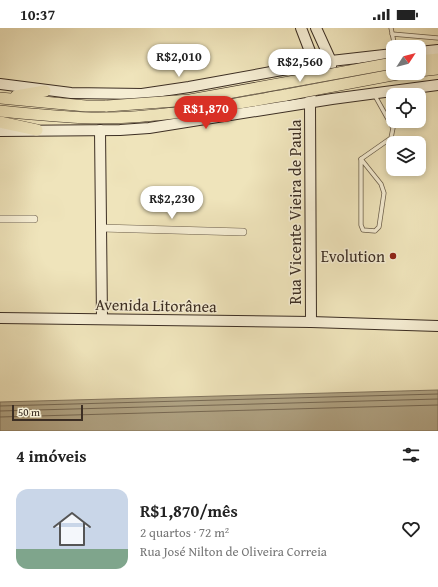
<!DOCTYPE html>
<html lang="pt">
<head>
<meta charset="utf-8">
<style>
  :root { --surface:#fff; --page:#f6f6f6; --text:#222; --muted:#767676; --accent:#d93025 }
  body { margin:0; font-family:"Gentium Book Plus",serif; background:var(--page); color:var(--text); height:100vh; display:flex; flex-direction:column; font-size:15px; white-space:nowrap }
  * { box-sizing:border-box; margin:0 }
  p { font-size:13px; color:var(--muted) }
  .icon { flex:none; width:22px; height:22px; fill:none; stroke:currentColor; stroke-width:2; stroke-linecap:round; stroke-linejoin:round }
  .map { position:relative; height:403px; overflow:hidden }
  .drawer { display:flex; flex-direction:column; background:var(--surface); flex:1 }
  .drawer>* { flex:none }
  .needle { width:26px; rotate:54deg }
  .controls { position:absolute; left:386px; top:12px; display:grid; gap:8px }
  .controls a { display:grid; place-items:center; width:40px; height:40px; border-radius:8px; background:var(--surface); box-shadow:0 2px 6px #0003; font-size:20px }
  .scale { position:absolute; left:12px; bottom:10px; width:71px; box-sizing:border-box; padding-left:4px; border:2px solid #3c2e23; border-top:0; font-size:11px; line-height:14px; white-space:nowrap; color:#3c2e23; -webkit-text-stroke:3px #f5edd3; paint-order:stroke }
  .price { position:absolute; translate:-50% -34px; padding:0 9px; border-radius:14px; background:#fff; color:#222; font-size:13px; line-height:26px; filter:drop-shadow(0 1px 2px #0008) }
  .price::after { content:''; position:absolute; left:50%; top:24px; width:12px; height:9px; margin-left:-6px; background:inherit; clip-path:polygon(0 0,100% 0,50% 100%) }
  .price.on { background:var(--accent); color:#fff }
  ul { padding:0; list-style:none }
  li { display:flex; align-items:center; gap:12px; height:100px; padding:0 16px }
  li span { display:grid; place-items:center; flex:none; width:112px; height:80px; border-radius:12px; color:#555 }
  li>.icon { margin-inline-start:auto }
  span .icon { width:48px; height:48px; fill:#fffc; stroke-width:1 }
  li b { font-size:17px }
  h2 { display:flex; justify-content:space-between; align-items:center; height:48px; padding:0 16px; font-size:17px }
  .status { display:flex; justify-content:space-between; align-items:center; height:28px; padding:0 20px; background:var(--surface); direction:ltr }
  .status svg { height:11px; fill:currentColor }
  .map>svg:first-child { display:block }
  .water { fill:#b2a687; stroke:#83765f }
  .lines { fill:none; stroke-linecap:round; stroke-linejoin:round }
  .shore { stroke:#776a55; stroke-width:1 }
  .lane-casing { stroke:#695c49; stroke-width:5 }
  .street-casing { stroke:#695c49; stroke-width:8 }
  .secondary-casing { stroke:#3c2e23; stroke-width:12 }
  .primary-casing { stroke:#3c2e23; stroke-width:12 }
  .lane { stroke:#f5edd3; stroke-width:3.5 }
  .street { stroke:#f5edd3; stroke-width:7 }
  .secondary { stroke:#f5edd3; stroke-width:10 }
  .primary { stroke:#efe4bb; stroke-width:11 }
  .primary-bridge-casing { stroke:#3c2e23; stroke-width:12; stroke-linecap:butt }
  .primary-bridge { stroke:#efe4bb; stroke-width:11 }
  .poi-dot { fill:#8f2418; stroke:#f5edd3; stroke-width:1.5 }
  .labels { text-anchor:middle; stroke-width:3; stroke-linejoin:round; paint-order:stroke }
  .street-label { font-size:16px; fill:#3c2e23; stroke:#f5edd3 }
  .poi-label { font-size:16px; fill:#3c2e23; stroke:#f5edd3; text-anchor:end }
</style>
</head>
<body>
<div class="status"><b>10:37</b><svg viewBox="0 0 49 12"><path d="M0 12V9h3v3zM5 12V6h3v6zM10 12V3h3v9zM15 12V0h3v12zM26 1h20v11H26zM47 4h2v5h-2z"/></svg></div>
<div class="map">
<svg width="438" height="403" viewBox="0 0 438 403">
  <rect width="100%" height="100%" fill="#efe4bb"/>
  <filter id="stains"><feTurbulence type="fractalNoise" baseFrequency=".005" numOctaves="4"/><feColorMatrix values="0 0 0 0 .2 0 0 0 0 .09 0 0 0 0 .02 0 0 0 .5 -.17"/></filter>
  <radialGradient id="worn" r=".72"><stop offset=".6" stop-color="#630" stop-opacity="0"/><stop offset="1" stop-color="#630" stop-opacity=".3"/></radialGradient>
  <path class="water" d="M438 362V403H0V374Z"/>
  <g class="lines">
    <g class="shore">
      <path d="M0 378 438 366"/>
      <path d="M0 383 438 371"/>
      <path d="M0 389 438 377"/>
    </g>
    <defs>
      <g id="lane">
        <path d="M391 0 395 19"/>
        <path d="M392 6 438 10"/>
        <path d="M361 131 381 156 384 165 379 199 375 203 363 202 361 197Z"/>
        <path d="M361 131 391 110 393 100 374 66"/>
      </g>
      <g id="street">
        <path d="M0 191H34"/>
        <path d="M101 200 243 204"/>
      </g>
      <g id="secondary">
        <path d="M301 0 311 26 313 37 310 75 311 294"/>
        <path d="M316 0 331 33V39"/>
        <path d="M419 24 438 22"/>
        <path d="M0 56 71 65 142 66 189 59 331 33 393 26"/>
        <path d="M100 102 102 291"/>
        <path d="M0 103 120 102 149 100 332 71 438 57"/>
        <path d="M0 290 311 294 438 298"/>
      </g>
      <g id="primary">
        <path d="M419 33 438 31"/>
        <path d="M419 43 438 41"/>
        <path d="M16 68 45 63"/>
        <path d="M0 70 86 78H107"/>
        <path d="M0 83C30 86 60 89 91 90 157 91 222 78 286 67"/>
        <path d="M0 94 37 102"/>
      </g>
    </defs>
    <use href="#lane" class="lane-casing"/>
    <use href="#street" class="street-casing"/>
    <use href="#secondary" class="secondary-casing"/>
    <use href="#primary" class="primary-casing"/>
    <use href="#lane" class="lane"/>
    <use href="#street" class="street"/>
    <use href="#secondary" class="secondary"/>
    <use href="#primary" class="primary"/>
    <defs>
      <g id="primary-bridge">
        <path d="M286 67 403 45"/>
        <path d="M107 78 190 72 393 35"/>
      </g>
    </defs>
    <use href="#primary-bridge" class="primary-bridge-casing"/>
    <use href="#primary-bridge" class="primary-bridge"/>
  </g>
  <circle class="poi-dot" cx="393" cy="228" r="4"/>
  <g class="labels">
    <g class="street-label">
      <text transform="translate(295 184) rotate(-90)" y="6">Rua Vicente Vieira de Paula</text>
      <text transform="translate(156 277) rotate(1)" y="6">Avenida Litorânea</text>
    </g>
    <g class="poi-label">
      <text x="385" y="234">Evolution</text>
    </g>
  </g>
  <rect width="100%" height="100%" filter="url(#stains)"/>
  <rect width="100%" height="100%" fill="url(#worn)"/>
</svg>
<div class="controls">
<a><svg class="needle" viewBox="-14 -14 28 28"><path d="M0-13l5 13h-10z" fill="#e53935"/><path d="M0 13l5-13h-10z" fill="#767676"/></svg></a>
<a><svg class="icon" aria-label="locate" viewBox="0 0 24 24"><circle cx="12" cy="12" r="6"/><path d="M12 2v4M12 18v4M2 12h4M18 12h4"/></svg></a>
<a><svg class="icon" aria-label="layers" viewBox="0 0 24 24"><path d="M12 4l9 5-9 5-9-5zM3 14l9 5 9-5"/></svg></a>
</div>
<div class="scale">50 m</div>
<b class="price" style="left:179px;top:50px">R$2,010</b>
<b class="price" style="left:300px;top:55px">R$2,560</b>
<b class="price on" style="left:206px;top:102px">R$1,870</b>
<b class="price" style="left:172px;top:192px">R$2,230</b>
</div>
<section class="drawer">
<h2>4 imóveis<svg class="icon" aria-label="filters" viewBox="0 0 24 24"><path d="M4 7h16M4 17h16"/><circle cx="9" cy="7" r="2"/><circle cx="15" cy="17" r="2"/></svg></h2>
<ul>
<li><span style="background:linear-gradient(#c9d6e8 75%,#7fa58c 0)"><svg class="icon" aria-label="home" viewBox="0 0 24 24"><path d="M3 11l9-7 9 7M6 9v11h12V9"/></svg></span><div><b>R$1,870/mês</b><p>2 quartos · 72 m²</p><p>Rua José Nilton de Oliveira Correia</p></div><svg class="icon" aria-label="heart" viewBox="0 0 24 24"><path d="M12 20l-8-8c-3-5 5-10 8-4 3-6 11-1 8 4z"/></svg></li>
</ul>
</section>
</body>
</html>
